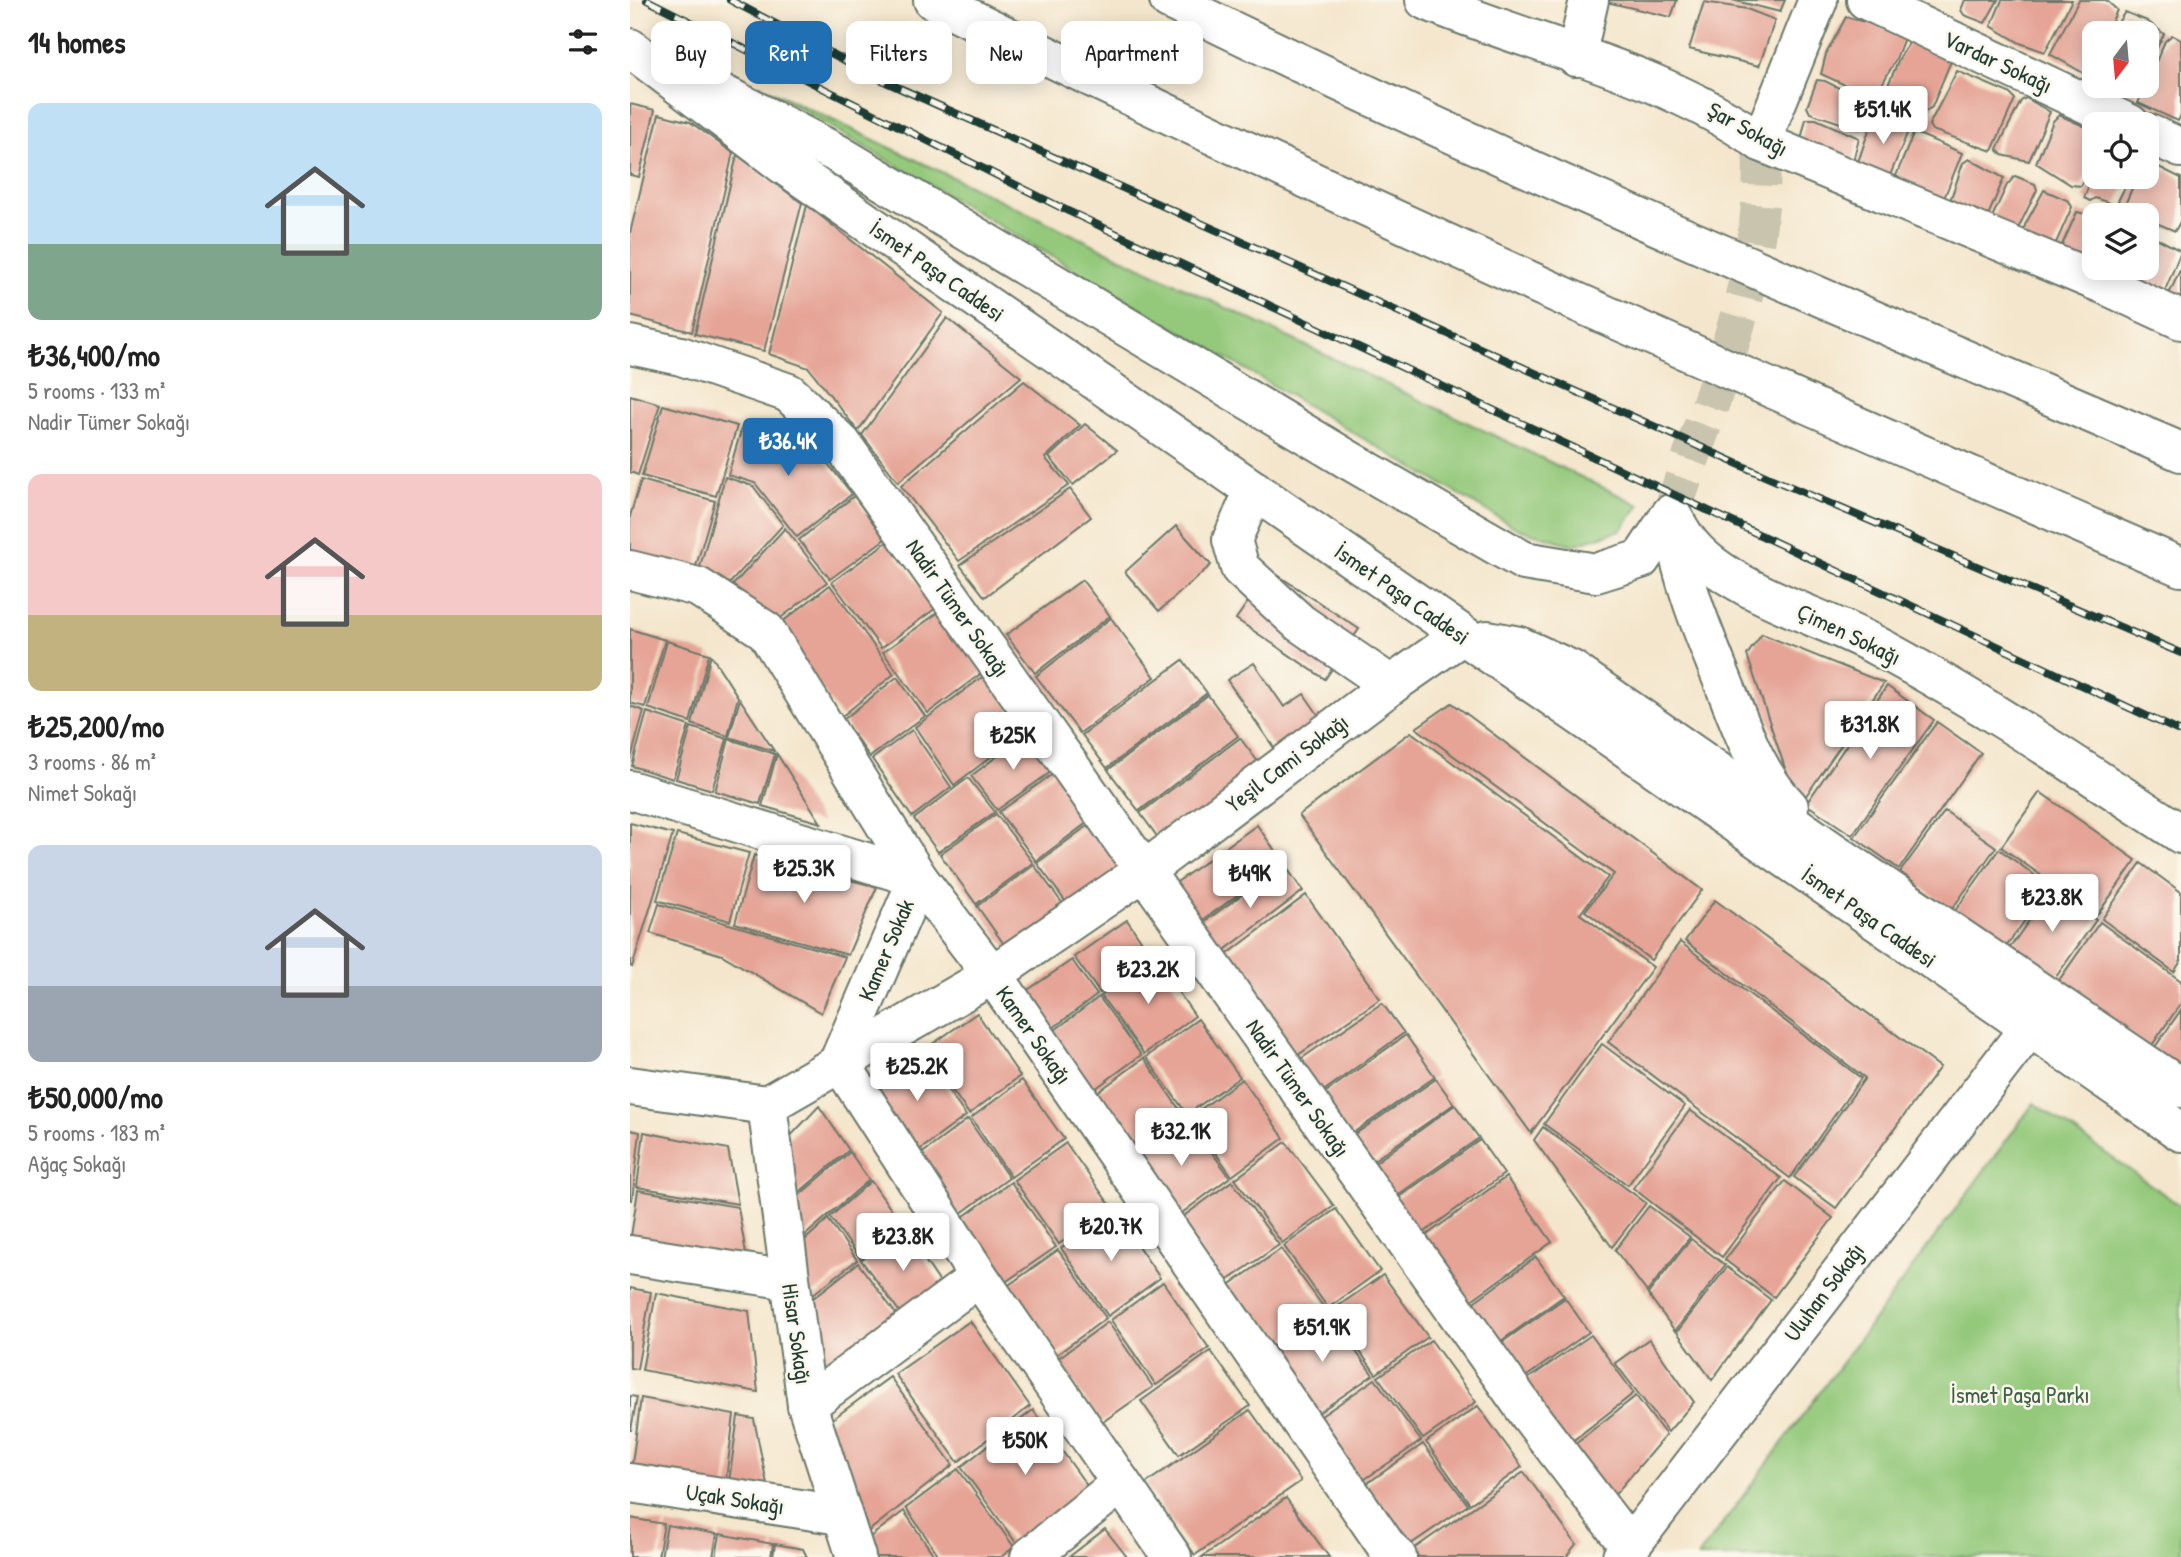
<!DOCTYPE html>
<html lang="en">
<head>
<meta charset="utf-8">
<style>
  :root { --surface:#fff; --page:#f2f2f2; --text:#222; --muted:#767676; --accent:#1f6fb2 }
  body { margin:0; font-family:"Patrick Hand",sans-serif; background:var(--page); color:var(--text); height:100vh; display:flex; flex-direction:column; font-size:26px; white-space:nowrap }
  * { box-sizing:border-box; margin:0 }
  p { font-size:23px; color:var(--muted) }
  .icon { flex:none; width:38px; height:38px; fill:none; stroke:currentColor; stroke-width:2; stroke-linecap:round; stroke-linejoin:round }
  .map { position:relative; flex:1; overflow:hidden }
  .drawer { display:flex; flex-direction:column; background:var(--surface); width:630px }
  .drawer>* { flex:none }
  .guide { position:absolute; left:21px; top:21px; width:665px; height:63px; display:flex; gap:14px }
  .needle { width:46px; rotate:196deg }
  .fabs { position:absolute; left:1452px; top:21px; display:grid; gap:14px }
  .fabs a { display:grid; place-items:center; width:77px; height:77px; border-radius:14px; background:var(--surface); box-shadow:0 4px 18px #0003; font-size:35px }
  .price { position:absolute; translate:-50% -60px; padding:0 16px; border-radius:7px; background:#fff; color:#222; font-size:23px; line-height:46px; filter:drop-shadow(0 2px 4px #0008) }
  .price::after { content:''; position:absolute; left:50%; top:42px; width:21px; height:16px; margin-left:-10px; background:inherit; clip-path:polygon(0 0,100% 0,50% 100%) }
  .price.on { background:var(--accent); color:#fff }
  ul { padding:0; list-style:none }
  li { display:grid; align-content:center; gap:14px; height:371px; padding:0 28px }
  li span { display:grid; place-items:center; height:217px; border-radius:14px; color:#555 }
  li>.icon { margin-inline-start:auto }
  span .icon { width:126px; height:126px; fill:#fffc; stroke-width:1 }
  li b { font-size:30px }
  h2 { display:flex; justify-content:space-between; align-items:center; height:84px; padding:0 28px; font-size:30px }
  .pill { padding:0 24px; border-radius:14px; background:var(--surface); box-shadow:0 4px 18px #0003; font-size:24px; line-height:63px }
  .pill.on { background:var(--accent); color:#fff }
  main { display:flex; flex:1; min-height:0 }
  .map>svg:first-child { display:block }
  .green { fill:#94c97b; stroke:#5a8358; stroke-width:2 }
  .building { fill:#e5a496 }
  .lines { fill:none; stroke-linecap:round; stroke-linejoin:round }
  .minor-tunnel { stroke:#c9c4ae; stroke-width:38; stroke-dasharray:38 19; stroke-linecap:butt }
  .minor-casing { stroke:#6a7869; stroke-width:42 }
  .highway-casing { stroke:#6a7869; stroke-width:42 }
  .minor { stroke:#fff; stroke-width:38 }
  .highway { stroke:#fff; stroke-width:38 }
  .rail-casing { stroke:#1f3d34; stroke-width:8 }
  .rail { stroke:#fbf7ec; stroke-width:5; stroke-dasharray:16; stroke-linecap:butt }
  .labels { text-anchor:middle; stroke-width:5; stroke-linejoin:round; paint-order:stroke }
  .street-label { font-size:23px; fill:#1f3d34; stroke:#fbf7ec }
  .park-label { font-size:23px; fill:#3c6046; stroke:#fbf7ec }
</style>
</head>
<body>
<main>
<section class="drawer">
<h2>14 homes<svg class="icon" aria-label="filters" viewBox="0 0 24 24"><path d="M4 7h16M4 17h16"/><circle cx="9" cy="7" r="2"/><circle cx="15" cy="17" r="2"/></svg></h2>
<ul>
<li><span style="background:linear-gradient(#bfe0f5 65%,#7fa58c 0)"><svg class="icon" aria-label="home" viewBox="0 0 24 24"><path d="M3 11l9-7 9 7M6 9v11h12V9"/></svg></span><div><b>₺36,400/mo</b><p>5 rooms · 133 m²</p><p>Nadir Tümer Sokağı</p></div></li>
<li><span style="background:linear-gradient(#f6c9c9 65%,#c2b280 0)"><svg class="icon" aria-label="home" viewBox="0 0 24 24"><path d="M3 11l9-7 9 7M6 9v11h12V9"/></svg></span><div><b>₺25,200/mo</b><p>3 rooms · 86 m²</p><p>Nimet Sokağı</p></div></li>
<li><span style="background:linear-gradient(#c9d6e8 65%,#9aa5b1 0)"><svg class="icon" aria-label="home" viewBox="0 0 24 24"><path d="M3 11l9-7 9 7M6 9v11h12V9"/></svg></span><div><b>₺50,000/mo</b><p>5 rooms · 183 m²</p><p>Ağaç Sokağı</p></div></li>
</ul>
</section>
<div class="map">
<svg width="1551" height="1557" viewBox="0 0 1551 1557">
  <rect width="100%" height="100%" fill="#fbf7ec"/>
  <filter id="ink" filterUnits="userSpaceOnUse"><feTurbulence type="fractalNoise" baseFrequency=".0143" numOctaves="2"/><feDisplacementMap in="SourceGraphic" scale="14" xChannelSelector="R" yChannelSelector="G"/><feConvolveMatrix kernelMatrix="1 2 1 2 8 2 1 2 1" color-interpolation-filters="sRGB"/></filter>
  <filter id="wash" filterUnits="userSpaceOnUse"><feTurbulence type="fractalNoise" baseFrequency=".00686" numOctaves="4" result="noise"/><feDisplacementMap in="SourceGraphic" scale="28" xChannelSelector="R" yChannelSelector="G"/><feGaussianBlur stdDeviation="1.57" result="paint"/><feColorMatrix in="noise" values="0 0 0 0 0 0 0 0 0 0 0 0 0 0 0 0 0 1.4 0 .05"/><feComposite in="paint" operator="in"/></filter>
  <g filter="url(#wash)">
    <rect width="100%" height="100%" fill="#f4e6cc"/>
    <g class="green">
      <path d="M129 85 1010 505 991 530 943 545 888 529Z"/>
      <path d="M1404 1103 1551 1206V1557H1068Z"/>
    </g>
    <g id="blocks">
      <g class="building">
        <path d="M968 0H1047L1041 17Z"/>
        <path d="M1102 0H1155L1150 12Z"/>
        <path d="M1335 0H1368L1355 23 1334 15 1331 10Z"/>
        <path d="M1372 0H1442L1415 52 1390 43 1361 26Z"/>
        <path d="M1449 0H1476L1487 10 1477 33H1465V60L1455 74 1420 54Z"/>
        <path d="M1074 2 1117 9 1145 20 1129 66 1059 49Z"/>
        <path d="M1495 12 1517 21 1534 34 1517 68V33H1481Z"/>
        <path d="M1216 17 1253 27 1274 38 1265 61 1246 95 1239 96 1191 74 1196 54Z"/>
        <path d="M1542 35 1551 40V115L1548 121 1508 103 1535 41Z"/>
        <path d="M1281 40 1321 61 1302 107 1296 111 1261 98 1255 92 1270 57Z"/>
        <path d="M1327 71 1379 93 1385 99 1362 151 1302 130 1299 125Z"/>
        <path d="M1187 80 1195 81 1239 103 1229 129 1180 113 1177 107Z"/>
        <path d="M1483 86H1509L1504 95Z"/>
        <path d="M1396 98 1420 112 1399 161 1372 155 1367 149 1391 101Z"/>
        <path d="M0 104 25 110 9 177 0 175Z"/>
        <path d="M1249 110 1274 119 1280 126 1257 183 1226 168 1241 124Z"/>
        <path d="M29 114 60 122 103 153 62 332 0 316V233Z"/>
        <path d="M1429 115 1465 131V159L1451 186 1441 185 1406 163 1423 121Z"/>
        <path d="M1176 119H1186L1229 138 1222 165 1170 144Z"/>
        <path d="M1284 132 1332 153 1311 206 1263 183Z"/>
        <path d="M107 155 172 203 134 351 65 334Z"/>
        <path d="M1339 159 1374 178 1354 225 1317 210 1333 163Z"/>
        <path d="M1517 161 1551 178V220L1545 231 1517 219V215H1508L1493 209 1507 177H1517Z"/>
        <path d="M1465 169V177H1500L1486 205 1465 198 1460 201 1454 198Z"/>
        <path d="M1385 176 1405 184 1407 190 1383 239 1358 226 1377 185Z"/>
        <path d="M1414 190 1439 201 1442 207 1421 254 1391 242 1395 225Z"/>
        <path d="M177 205 313 313 228 431 179 368 139 354Z"/>
        <path d="M1447 212 1465 216V268H1488L1479 282 1426 258Z"/>
        <path d="M1517 233 1551 251 1532 298 1489 280 1493 268H1517Z"/>
        <path d="M1551 268V316L1534 305Z"/>
        <path d="M317 318 391 377 268 482 232 435Z"/>
        <path d="M394 381 450 425 415 458 439 485 329 561 271 486Z"/>
        <path d="M0 395 30 404 8 475 0 472Z"/>
        <path d="M33 405 107 426 86 496 12 476Z"/>
        <path d="M455 424 487 450 443 485 419 457Z"/>
        <path d="M112 427 169 444 198 464 222 494 167 537 125 483 98 475Z"/>
        <path d="M95 477 123 486 153 525 100 583 68 574Z"/>
        <path d="M11 480 85 501 64 573 0 556V516Z"/>
        <path d="M440 489 461 517 355 597 330 565Z"/>
        <path d="M224 496 255 539 200 579 169 540Z"/>
        <path d="M546 526 581 565 529 611 495 572Z"/>
        <path d="M155 528 197 582 143 624 102 586Z"/>
        <path d="M257 542 306 608 251 648 202 582Z"/>
        <path d="M640 570 729 629 695 679 606 619Z"/>
        <path d="M452 580 480 616 405 673 376 635Z"/>
        <path d="M200 585 264 674 211 717 147 626Z"/>
        <path d="M309 612 353 672 298 713 253 652Z"/>
        <path d="M481 618 525 677 450 733 406 676Z"/>
        <path d="M0 629 35 640 15 707 0 703Z"/>
        <path d="M1132 634 1254 683 1173 800 1164 795 1117 655Z"/>
        <path d="M37 641 79 654 60 722 18 708Z"/>
        <path d="M81 655 108 697 98 736 62 724Z"/>
        <path d="M553 660 577 693 477 768 452 735Z"/>
        <path d="M624 663 654 707 674 694 694 723 649 755 597 680Z"/>
        <path d="M355 675 396 730 324 785 285 727Z"/>
        <path d="M267 677 295 716 240 757 213 720Z"/>
        <path d="M1257 686 1304 720 1222 835 1176 804Z"/>
        <path d="M578 695 608 736 509 811 478 770Z"/>
        <path d="M110 699 144 751 99 737Z"/>
        <path d="M822 703 1072 890 1021 960 955 911 984 874 786 728Z"/>
        <path d="M0 706 14 711 1 758H0Z"/>
        <path d="M17 712 59 726 43 779 2 766Z"/>
        <path d="M1307 722 1351 753 1269 869 1224 837Z"/>
        <path d="M61 727 97 739 82 790 46 779Z"/>
        <path d="M282 730 321 787 282 817 242 759Z"/>
        <path d="M781 732 978 877 950 914 1023 967 901 1133 669 815Z"/>
        <path d="M398 733 425 769 367 810 341 776Z"/>
        <path d="M610 738 635 771 535 847 510 813Z"/>
        <path d="M99 739 145 754 130 804 85 791Z"/>
        <path d="M147 754 191 823 132 806Z"/>
        <path d="M427 771 462 819 406 861 369 812Z"/>
        <path d="M338 778 365 812 308 852 284 819Z"/>
        <path d="M1410 792 1506 860 1467 915 1371 847Z"/>
        <path d="M1315 811 1366 847 1322 909 1270 872Z"/>
        <path d="M366 814 403 863 346 904 310 854Z"/>
        <path d="M464 821 501 873 444 913 407 863Z"/>
        <path d="M0 823 43 834 2 967 0 966Z"/>
        <path d="M627 825 653 862 566 925 540 887Z"/>
        <path d="M47 834 119 853 100 921 27 900Z"/>
        <path d="M1369 849 1419 886 1376 947 1325 911Z"/>
        <path d="M124 855 247 887 218 955 105 923Z"/>
        <path d="M1511 863 1551 892V961L1544 972 1472 919Z"/>
        <path d="M654 864 673 891 588 955 567 927Z"/>
        <path d="M404 865 441 915 383 957 347 906Z"/>
        <path d="M1422 888 1466 920 1423 981 1379 949Z"/>
        <path d="M676 895 750 999 662 1059 591 959Z"/>
        <path d="M1085 900 1310 1067 1206 1208 1164 1177 1235 1078 1055 941Z"/>
        <path d="M29 904 215 957 191 1013 92 955 20 933Z"/>
        <path d="M497 920 521 955 470 993 444 957Z"/>
        <path d="M1470 922 1551 981V1003L1520 1048 1427 983Z"/>
        <path d="M1050 942 1231 1078 1160 1178 978 1042Z"/>
        <path d="M524 957 565 1016 514 1054 471 996Z"/>
        <path d="M442 960 467 995 415 1034 389 996Z"/>
        <path d="M469 997 511 1055 458 1094 417 1036Z"/>
        <path d="M752 1003 774 1033 688 1095 665 1063Z"/>
        <path d="M1551 1010V1070L1523 1050Z"/>
        <path d="M347 1013 390 1076 339 1114 294 1050Z"/>
        <path d="M568 1019 610 1077 557 1114 516 1057Z"/>
        <path d="M776 1035 805 1077 717 1137 689 1097Z"/>
        <path d="M972 1044 1055 1106 998 1185 914 1124Z"/>
        <path d="M291 1052 336 1116 284 1154 239 1088Z"/>
        <path d="M514 1058 554 1116 500 1155 460 1098Z"/>
        <path d="M612 1079 654 1138 602 1176 560 1117Z"/>
        <path d="M806 1079 824 1104 737 1165 718 1139Z"/>
        <path d="M392 1080 434 1139 381 1177 341 1118Z"/>
        <path d="M825 1105 849 1138 762 1199 739 1167Z"/>
        <path d="M189 1106 219 1150 160 1200 152 1145Z"/>
        <path d="M1060 1110 1151 1178 1092 1257 1003 1188Z"/>
        <path d="M338 1119 379 1178 327 1216 286 1158Z"/>
        <path d="M557 1119 600 1177 545 1218 503 1158Z"/>
        <path d="M913 1127 1016 1203 982 1247 904 1140Z"/>
        <path d="M0 1130 10 1132 2 1200H0Z"/>
        <path d="M14 1132 98 1149 108 1204 7 1187Z"/>
        <path d="M850 1140 874 1174 788 1237 763 1201Z"/>
        <path d="M656 1142 704 1206 652 1243 605 1179Z"/>
        <path d="M436 1143 482 1208 429 1244 384 1180Z"/>
        <path d="M220 1152 239 1180 165 1244 160 1203Z"/>
        <path d="M876 1177 922 1242 836 1304 790 1240Z"/>
        <path d="M241 1181 272 1225 230 1258 200 1217Z"/>
        <path d="M602 1181 649 1245 592 1284 547 1221Z"/>
        <path d="M1155 1181 1203 1218 1144 1297 1095 1260Z"/>
        <path d="M381 1182 426 1247 374 1283 330 1219Z"/>
        <path d="M8 1190 108 1207 118 1265 0 1243Z"/>
        <path d="M1019 1206 1060 1237 1017 1292 985 1250Z"/>
        <path d="M706 1209 750 1271 698 1308 654 1246Z"/>
        <path d="M484 1211 530 1278 478 1316 431 1248Z"/>
        <path d="M198 1219 227 1260 173 1302 166 1248Z"/>
        <path d="M273 1228 313 1287 275 1319 231 1260Z"/>
        <path d="M1061 1239 1095 1265 1045 1331 1018 1294Z"/>
        <path d="M651 1249 695 1309 639 1350 595 1288Z"/>
        <path d="M428 1250 476 1318 425 1356 376 1287Z"/>
        <path d="M906 1257 934 1296 864 1346 837 1307Z"/>
        <path d="M228 1263 272 1322 185 1394 173 1306Z"/>
        <path d="M1097 1267 1141 1300 1082 1380 1047 1332Z"/>
        <path d="M753 1275 798 1337 746 1374 701 1311Z"/>
        <path d="M533 1282 579 1348 526 1385 481 1320Z"/>
        <path d="M0 1288 21 1292 7 1369 0 1368Z"/>
        <path d="M26 1293 119 1311 128 1392 12 1370Z"/>
        <path d="M935 1298 959 1332 890 1381 865 1347Z"/>
        <path d="M698 1313 743 1375 685 1415 641 1353Z"/>
        <path d="M340 1321 400 1406 328 1462 265 1374Z"/>
        <path d="M478 1322 523 1387 471 1423 427 1359Z"/>
        <path d="M961 1335 1004 1393 936 1446 892 1383Z"/>
        <path d="M1019 1339 1064 1402 1038 1432 985 1363Z"/>
        <path d="M801 1340 846 1402 793 1439 748 1377Z"/>
        <path d="M581 1351 620 1406 549 1455 511 1401Z"/>
        <path d="M260 1377 323 1465 231 1537 193 1426Z"/>
        <path d="M745 1379 791 1441 732 1481 687 1419Z"/>
        <path d="M0 1396 7 1397 1 1430H0Z"/>
        <path d="M1006 1396 1036 1435 977 1504 938 1449Z"/>
        <path d="M11 1398 104 1415 94 1495 0 1478Z"/>
        <path d="M848 1406 892 1467 840 1504 796 1442Z"/>
        <path d="M403 1410 458 1487 387 1544 331 1467Z"/>
        <path d="M620 1410 671 1481 565 1555 515 1484Z"/>
        <path d="M108 1416 124 1419 141 1504 97 1496Z"/>
        <path d="M793 1444 838 1505 778 1546 735 1485Z"/>
        <path d="M328 1469 384 1547 371 1557H310L276 1508Z"/>
        <path d="M894 1472 946 1544 936 1557H789L782 1550Z"/>
        <path d="M656 1498 699 1557H572Z"/>
        <path d="M274 1511 305 1557H237L232 1543Z"/>
        <path d="M0 1518 34 1524 28 1557H0Z"/>
        <path d="M37 1525 87 1534 83 1557H31Z"/>
        <path d="M475 1529 497 1557H439Z"/>
        <path d="M90 1534 143 1544 141 1557H86Z"/>
        <path d="M145 1544 173 1549 177 1557H143Z"/>
      </g>
    </g>
  </g>
  <g filter="url(#ink)">
    <use href="#blocks" fill-opacity="0" stroke="#6a7869" stroke-width="2"/>
    <g class="lines">
      <path class="minor-tunnel" d="M1041 514C1082 394 1139 270 1131 142"/>
      <defs>
        <g id="minor">
          <path d="M795 0C908 47 1031 71 1131 142L1473 284 1551 320"/>
          <path d="M1236 0 1500 124"/>
          <path d="M0 48 154 165 1551 1132"/>
          <path d="M946 57 959 0"/>
          <path d="M85 90 208 154 717 459 894 561 966 573 1011 559 1041 514"/>
          <path d="M1517 133 1551 148"/>
          <path d="M1131 142 1188 0"/>
          <path d="M0 345 51 356 159 393 212 444 900 1416 1000 1547"/>
          <path d="M624 490 602 540 610 568 670 623 761 685"/>
          <path d="M1041 514C1047 524 1053 536 1061 545 1099 591 1194 617 1247 646 1352 702 1451 769 1551 834"/>
          <path d="M1043 526C1052 582 1073 632 1094 684 1112 728 1126 773 1159 807"/>
          <path d="M0 570 68 587 136 631 288 878 375 992 757 1547 767 1557"/>
          <path d="M857 640 889 646 942 670 1202 851 1551 1088"/>
          <path d="M0 790 288 878 209 1061 349 1277 542 1557"/>
          <path d="M0 1086 137 1105 362 975 514 871 761 685 831 636"/>
          <path d="M137 1105 177 1405 226 1557"/>
          <path d="M0 1255 159 1280"/>
          <path d="M177 1405 349 1277"/>
          <path d="M0 1483 210 1515"/>
          <path d="M400 1557 491 1483"/>
          <path d="M992 1557 1399 1028"/>
        </g>
        <g id="highway">
          <path d="M303 0C713 203 1131 385 1551 567"/>
          <path d="M539 0C871 163 1211 306 1551 452"/>
        </g>
      </defs>
      <use href="#minor" class="minor-casing"/>
      <use href="#highway" class="highway-casing"/>
      <use href="#minor" class="minor"/>
      <use href="#highway" class="highway"/>
      <defs>
        <g id="rail">
          <path d="M17 0 438 211 1551 732"/>
          <path d="M100 0 256 82 1135 476 1551 653"/>
        </g>
      </defs>
      <use href="#rail" class="rail-casing"/>
      <use href="#rail" class="rail"/>
    </g>
  </g>
  <g class="labels">
    <g class="street-label">
      <text transform="translate(1368 62) rotate(25)" y="8">Vardar Sokağı</text>
      <text transform="translate(1118 129) rotate(29)" y="8">Şar Sokağı</text>
      <text transform="translate(307 271) rotate(35)" y="8">İsmet Paşa Caddesi</text>
      <text transform="translate(772 594) rotate(35)" y="8">İsmet Paşa Caddesi</text>
      <text transform="translate(328 608) rotate(55)" y="8">Nadir Tümer Sokağı</text>
      <text transform="translate(1219 634) rotate(26)" y="8">Çimen Sokağı</text>
      <text transform="translate(657 763) rotate(-37)" y="8">Yeşil Cami Sokağı</text>
      <text transform="translate(1239 917) rotate(35)" y="8">İsmet Paşa Caddesi</text>
      <text transform="translate(256 950) rotate(-67)" y="8">Kamer Sokak</text>
      <text transform="translate(404 1035) rotate(55)" y="8">Kamer Sokağı</text>
      <text transform="translate(668 1088) rotate(55)" y="8">Nadir Tümer Sokağı</text>
      <text transform="translate(1194 1292) rotate(-53)" y="8">Uluhan Sokağı</text>
      <text transform="translate(167 1334) rotate(82)" y="8">Hisar Sokağı</text>
      <text transform="translate(105 1499) rotate(9)" y="8">Uçak Sokağı</text>
    </g>
    <g class="park-label">
      <text x="1390" y="1403">İsmet Paşa Parkı</text>
    </g>
  </g>
</svg>
<div class="fabs">
<a><svg class="needle" viewBox="-14 -14 28 28"><path d="M0-13l5 13h-10z" fill="#e53935"/><path d="M0 13l5-13h-10z" fill="#767676"/></svg></a>
<a><svg class="icon" aria-label="locate" viewBox="0 0 24 24"><circle cx="12" cy="12" r="6"/><path d="M12 2v4M12 18v4M2 12h4M18 12h4"/></svg></a>
<a><svg class="icon" aria-label="layers" viewBox="0 0 24 24"><path d="M12 4l9 5-9 5-9-5zM3 14l9 5 9-5"/></svg></a>
</div>
<b class="price" style="left:1253px;top:146px">₺51.4K</b>
<b class="price on" style="left:158px;top:478px">₺36.4K</b>
<b class="price" style="left:1240px;top:761px">₺31.8K</b>
<b class="price" style="left:383px;top:772px">₺25K</b>
<b class="price" style="left:174px;top:905px">₺25.3K</b>
<b class="price" style="left:620px;top:910px">₺49K</b>
<b class="price" style="left:1422px;top:934px">₺23.8K</b>
<b class="price" style="left:518px;top:1006px">₺23.2K</b>
<b class="price" style="left:287px;top:1103px">₺25.2K</b>
<b class="price" style="left:551px;top:1168px">₺32.1K</b>
<b class="price" style="left:481px;top:1263px">₺20.7K</b>
<b class="price" style="left:273px;top:1273px">₺23.8K</b>
<b class="price" style="left:692px;top:1364px">₺51.9K</b>
<b class="price" style="left:395px;top:1477px">₺50K</b>
<div class="guide">
<a class="pill">Buy</a>
<a class="pill on">Rent</a>
<a class="pill">Filters</a>
<a class="pill">New</a>
<a class="pill">Apartment</a>
</div>
</div>
</main>
</body>
</html>
